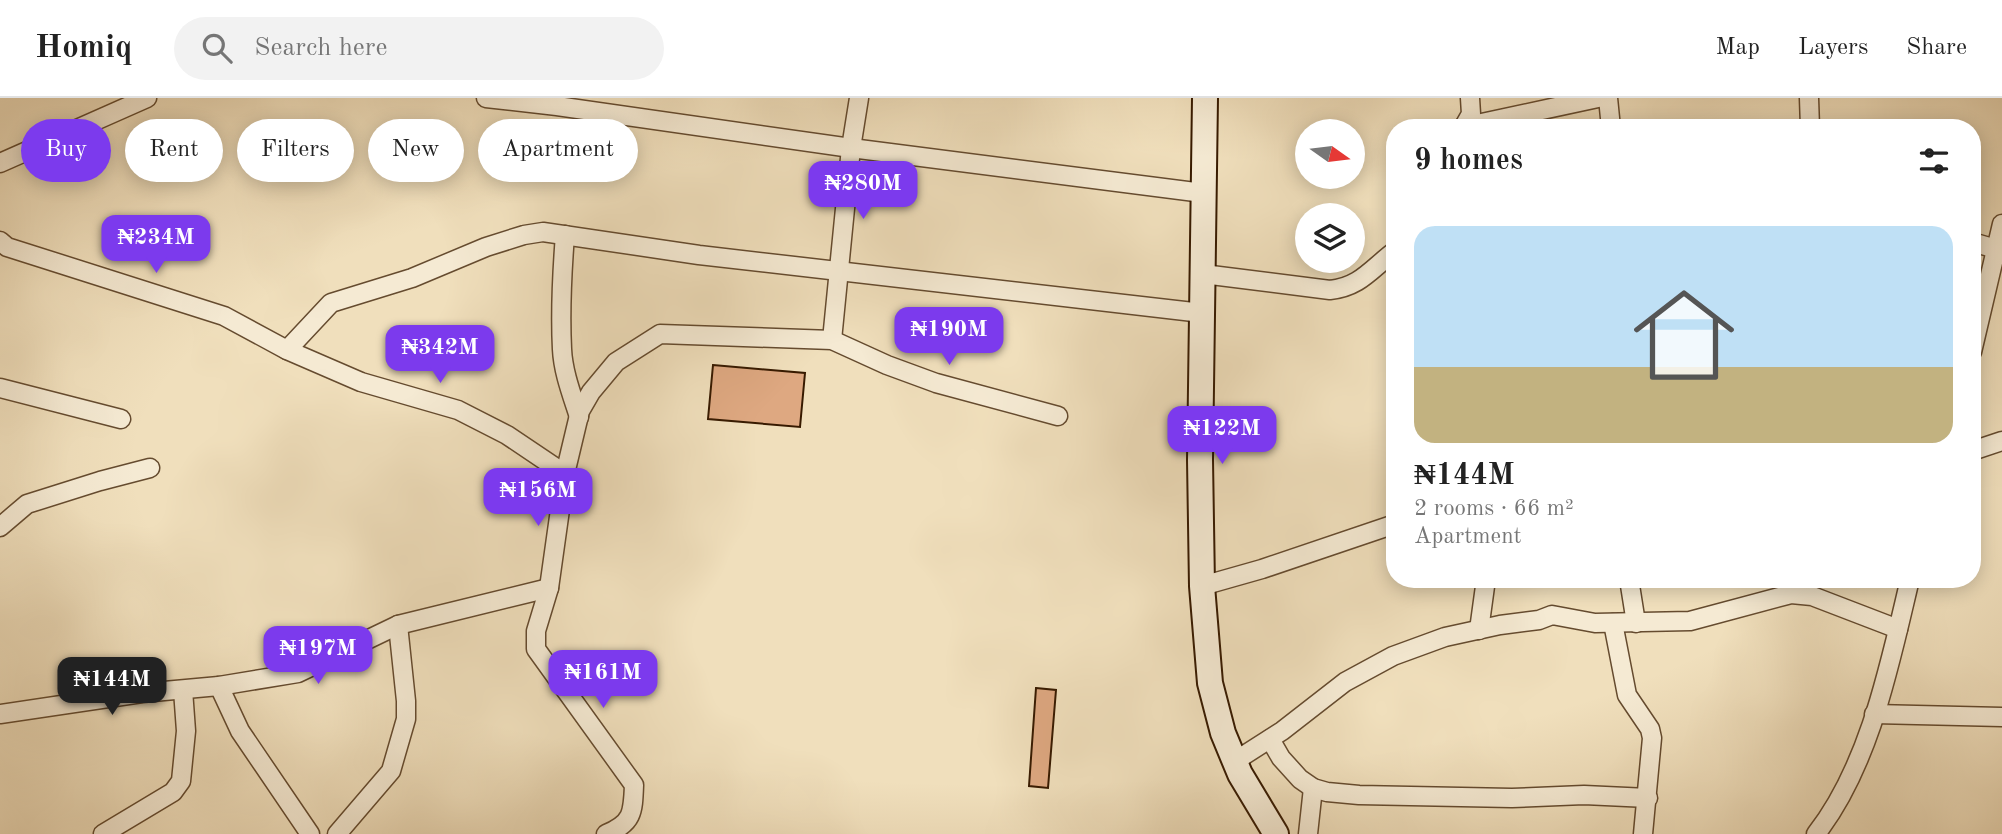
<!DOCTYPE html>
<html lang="en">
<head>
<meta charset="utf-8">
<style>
  :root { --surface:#fff; --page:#f2f2f2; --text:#222; --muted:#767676; --line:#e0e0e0; --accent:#7c3aed }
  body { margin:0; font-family:"Old Standard TT",serif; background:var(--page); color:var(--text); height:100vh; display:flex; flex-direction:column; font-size:26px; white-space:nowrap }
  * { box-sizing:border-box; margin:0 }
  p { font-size:23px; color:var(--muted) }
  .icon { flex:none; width:38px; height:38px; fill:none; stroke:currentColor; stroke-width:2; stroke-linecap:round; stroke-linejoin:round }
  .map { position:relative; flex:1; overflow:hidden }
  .panel { position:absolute; left:1386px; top:21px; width:595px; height:469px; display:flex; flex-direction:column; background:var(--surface); border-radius:28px; box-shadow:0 4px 18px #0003 }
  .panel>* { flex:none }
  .banner { position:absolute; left:21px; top:21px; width:665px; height:63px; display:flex; gap:14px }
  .needle { width:46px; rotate:104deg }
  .buttons { position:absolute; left:1295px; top:21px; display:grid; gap:14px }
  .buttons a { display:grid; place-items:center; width:70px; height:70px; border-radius:50%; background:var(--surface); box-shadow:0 4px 18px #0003; font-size:35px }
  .price { position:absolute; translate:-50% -60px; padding:0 16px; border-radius:14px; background:var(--accent); color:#fff; font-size:23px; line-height:46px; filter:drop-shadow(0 2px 4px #0008) }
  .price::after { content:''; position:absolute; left:50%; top:42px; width:21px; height:16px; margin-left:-10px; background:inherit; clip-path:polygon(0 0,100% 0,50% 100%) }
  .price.active { background:#222; color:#fff }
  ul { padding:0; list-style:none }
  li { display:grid; align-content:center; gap:14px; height:371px; padding:0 28px }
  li+li { border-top:2px solid var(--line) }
  li span { display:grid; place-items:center; height:217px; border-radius:21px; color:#555 }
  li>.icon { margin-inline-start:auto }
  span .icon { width:126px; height:126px; fill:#fffc; stroke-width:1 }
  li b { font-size:30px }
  h2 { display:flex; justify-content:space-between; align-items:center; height:84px; padding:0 28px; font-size:30px }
  .chip { padding:0 24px; border-radius:32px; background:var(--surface); box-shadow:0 4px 18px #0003; font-size:24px; line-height:63px }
  .chip.active { background:var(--accent); color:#fff }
  header { display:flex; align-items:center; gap:42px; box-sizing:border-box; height:98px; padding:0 35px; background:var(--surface); border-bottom:2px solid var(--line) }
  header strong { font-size:33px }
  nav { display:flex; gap:38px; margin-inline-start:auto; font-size:24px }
  .search { width:490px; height:63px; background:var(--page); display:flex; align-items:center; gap:18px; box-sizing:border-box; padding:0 24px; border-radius:38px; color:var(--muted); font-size:26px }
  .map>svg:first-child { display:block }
  .building { fill:#dea881; stroke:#371a00; stroke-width:2 }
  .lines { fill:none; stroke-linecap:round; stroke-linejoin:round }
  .minor-casing { stroke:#654b2f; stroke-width:21 }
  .secondary-casing { stroke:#371a00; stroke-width:28 }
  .minor { stroke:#f5ead3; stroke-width:18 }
  .secondary { stroke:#f5ead3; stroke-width:24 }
</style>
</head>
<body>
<header>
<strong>Homiq</strong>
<div class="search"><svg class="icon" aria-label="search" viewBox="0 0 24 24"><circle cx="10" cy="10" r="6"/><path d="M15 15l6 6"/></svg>Search here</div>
<nav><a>Map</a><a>Layers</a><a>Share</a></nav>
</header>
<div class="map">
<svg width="2002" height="736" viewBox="0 0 2002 736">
  <rect width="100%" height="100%" fill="#f0dfbc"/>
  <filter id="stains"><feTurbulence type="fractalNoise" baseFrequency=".00286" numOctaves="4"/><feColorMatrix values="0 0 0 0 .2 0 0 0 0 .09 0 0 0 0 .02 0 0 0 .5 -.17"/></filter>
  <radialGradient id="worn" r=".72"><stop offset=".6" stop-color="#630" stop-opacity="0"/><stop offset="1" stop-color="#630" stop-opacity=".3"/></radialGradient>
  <g class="building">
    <path d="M713 267 805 275 800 329 708 321Z"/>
    <path d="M1036 590 1056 592 1048 690 1029 688Z"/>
  </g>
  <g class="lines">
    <defs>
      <g id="minor">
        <path d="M486 0 557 8 851 50 1203 95"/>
        <path d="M1608 0 1611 30"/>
        <path d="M1809 0 1810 30"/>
        <path d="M1463 29 1598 0"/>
        <path d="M1463 30 1471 16 1470 0"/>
        <path d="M0 65 147 0"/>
        <path d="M565 137C562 175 560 212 562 251 563 274 572 297 579 319"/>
        <path d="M0 143 7 149 224 218 287 252 361 284 458 312 507 337 565 376"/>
        <path d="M1972 144 1996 151"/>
        <path d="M1203 176 1330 192C1360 189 1371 171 1395 153"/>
        <path d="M832 242 851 50 859 0"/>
        <path d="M287 252 331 205 412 180 486 149 524 137 543 134 699 157 1202 215"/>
        <path d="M1972 254 2002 126"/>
        <path d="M0 290 121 321"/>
        <path d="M1972 353 2002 343"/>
        <path d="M0 429 27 406 100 383 150 370"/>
        <path d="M1629 481 1636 525"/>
        <path d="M1202 488 1262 471 1395 426"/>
        <path d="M1613 525 1627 597 1650 631 1652 640 1643 736"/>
        <path d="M1479 532 1486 481"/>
        <path d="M219 588 240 633 310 736"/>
        <path d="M0 616 142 595 219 588 298 575 398 527 549 490"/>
        <path d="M1874 616 2002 619"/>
        <path d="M1270 641 1281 660 1300 681 1313 690 1327 694 1359 697 1512 700 1584 697 1648 700"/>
        <path d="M1235 663 1282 633 1345 584 1393 558 1445 539 1500 527 1539 522 1552 517 1595 525 1690 523 1791 496 1812 498 1898 531"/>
        <path d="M103 736 173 694 181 683 186 633 183 592"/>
        <path d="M337 736 391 673 406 621V603L398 527"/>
        <path d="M606 736C633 725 633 714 634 687L536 551V533L549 490 565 376 580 313 591 294 616 264 660 236 832 242 887 267 936 285 1058 318"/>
        <path d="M1308 736 1313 690"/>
        <path d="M1816 736C1870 667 1890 565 1910 481"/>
      </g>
      <path id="secondary" d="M1205 0 1200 362 1202 488 1210 585 1223 635 1240 676 1276 736"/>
    </defs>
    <use href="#minor" class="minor-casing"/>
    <use href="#secondary" class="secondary-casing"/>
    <use href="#minor" class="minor"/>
    <use href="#secondary" class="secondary"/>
  </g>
  <rect width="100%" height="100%" filter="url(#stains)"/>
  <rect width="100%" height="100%" fill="url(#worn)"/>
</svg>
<div class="buttons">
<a><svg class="needle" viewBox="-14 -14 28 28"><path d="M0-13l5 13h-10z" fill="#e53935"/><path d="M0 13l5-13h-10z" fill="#767676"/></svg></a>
<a><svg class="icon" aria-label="layers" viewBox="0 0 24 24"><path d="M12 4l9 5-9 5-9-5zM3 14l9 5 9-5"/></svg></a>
</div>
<b class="price" style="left:863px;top:123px">₦280M</b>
<b class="price" style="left:156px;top:177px">₦234M</b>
<b class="price" style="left:949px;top:269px">₦190M</b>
<b class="price" style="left:440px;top:287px">₦342M</b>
<b class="price" style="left:1222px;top:368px">₦122M</b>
<b class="price" style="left:538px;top:430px">₦156M</b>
<b class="price" style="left:318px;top:588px">₦197M</b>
<b class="price" style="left:603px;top:612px">₦161M</b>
<b class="price active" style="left:112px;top:619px">₦144M</b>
<div class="banner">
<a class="chip active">Buy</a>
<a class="chip">Rent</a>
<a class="chip">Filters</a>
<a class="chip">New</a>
<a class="chip">Apartment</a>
</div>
<section class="panel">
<h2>9 homes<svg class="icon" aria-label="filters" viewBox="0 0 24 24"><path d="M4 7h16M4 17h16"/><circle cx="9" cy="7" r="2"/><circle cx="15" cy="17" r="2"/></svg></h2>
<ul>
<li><span style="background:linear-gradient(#bfe0f5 65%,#c2b280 0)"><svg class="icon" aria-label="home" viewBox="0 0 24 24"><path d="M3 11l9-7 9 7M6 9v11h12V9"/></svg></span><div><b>₦144M</b><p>2 rooms · 66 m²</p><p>Apartment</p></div></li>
</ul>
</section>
</div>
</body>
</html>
